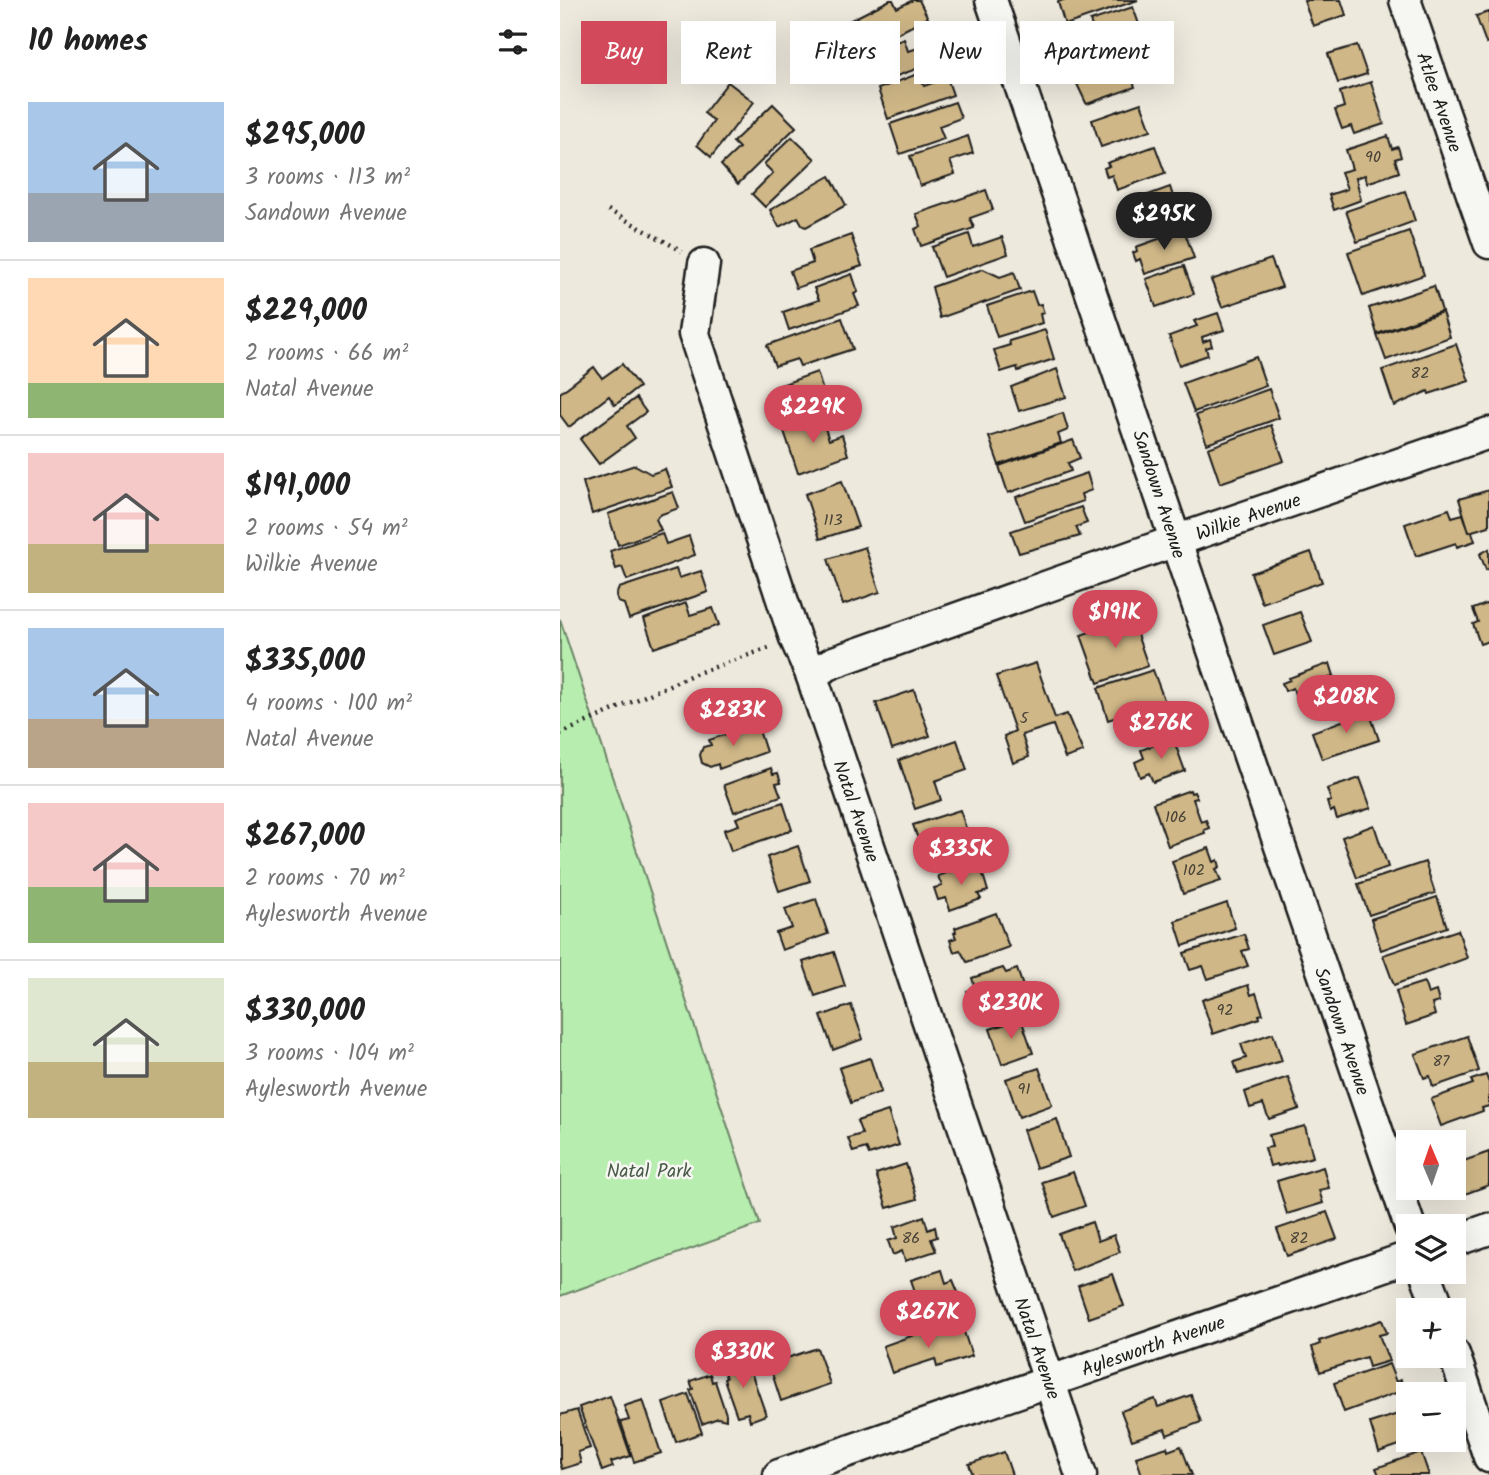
<!DOCTYPE html>
<html lang="en">
<head>
<meta charset="utf-8">
<style>
  :root { --surface:#fff; --page:#f2f2f2; --text:#222; --muted:#767676; --line:#e0e0e0; --accent:#d1495b }
  body { margin:0; font-family:Kalam,sans-serif; background:var(--page); color:var(--text); height:100vh; display:flex; flex-direction:column; font-size:26px; white-space:nowrap }
  * { box-sizing:border-box; margin:0 }
  p { font-size:23px; color:var(--muted) }
  .icon { flex:none; width:38px; height:38px; fill:none; stroke:currentColor; stroke-width:2; stroke-linecap:round; stroke-linejoin:round }
  .map { position:relative; flex:1; overflow:hidden }
  .panel { display:flex; flex-direction:column; background:var(--surface); width:560px }
  .panel>* { flex:none }
  .banner { position:absolute; left:21px; top:21px; width:665px; height:63px; display:flex; gap:14px }
  .needle { width:46px; rotate:358deg }
  .controls { position:absolute; left:836px; top:1130px; display:grid; gap:14px }
  .controls a { display:grid; place-items:center; width:70px; height:70px; border-radius:0px; background:var(--surface); box-shadow:0 7px 28px #0002; font-size:35px }
  .price { position:absolute; translate:-50% -60px; padding:0 16px; border-radius:24px; background:var(--accent); color:#fff; font-size:23px; line-height:46px; filter:drop-shadow(0 2px 4px #0008) }
  .price::after { content:''; position:absolute; left:50%; top:42px; width:21px; height:16px; margin-left:-10px; background:inherit; clip-path:polygon(0 0,100% 0,50% 100%) }
  .price.selected { background:#222; color:#fff }
  ul { padding:0; list-style:none }
  li { display:flex; align-items:center; gap:21px; height:175px; padding:0 28px }
  li+li { border-top:2px solid var(--line) }
  li span { display:grid; place-items:center; flex:none; width:196px; height:140px; border-radius:0px; color:#555 }
  li>.icon { margin-inline-start:auto }
  span .icon { width:84px; height:84px; fill:#fffc; stroke-width:1 }
  li b { font-size:30px }
  h2 { display:flex; justify-content:space-between; align-items:center; height:84px; padding:0 28px; font-size:30px }
  .pill { padding:0 24px; border-radius:0px; background:var(--surface); box-shadow:0 7px 28px #0002; font-size:24px; line-height:63px }
  .pill.selected { background:var(--accent); color:#fff }
  main { display:flex; flex:1; min-height:0 }
  .map>svg:first-child { display:block }
  .green { fill:#b7edaf; stroke:#6a8466; stroke-width:2 }
  .building { fill:#cfb787; stroke:#1c1c1c; stroke-width:2 }
  .lines { fill:none; stroke-linecap:round; stroke-linejoin:round }
  .street-casing { stroke:#1c1c1c; stroke-width:35 }
  .path { stroke:#1c1c1c; stroke-width:4.5; stroke-dasharray:2 5; stroke-linecap:butt }
  .street { stroke:#f6f6f2; stroke-width:30 }
  .labels { text-anchor:middle; stroke-width:5; stroke-linejoin:round; paint-order:stroke }
  .number-label { font-size:16px; fill:#494337 }
  .street-label { font-size:19px; fill:#1c1c1c; stroke:#f6f6f2 }
  .park-label { font-size:19px; fill:#4a5b48; stroke:#f6f6f2 }
</style>
</head>
<body>
<main>
<section class="panel">
<h2>10 homes<svg class="icon" aria-label="filters" viewBox="0 0 24 24"><path d="M4 7h16M4 17h16"/><circle cx="9" cy="7" r="2"/><circle cx="15" cy="17" r="2"/></svg></h2>
<ul>
<li><span style="background:linear-gradient(#a9c7e8 65%,#9aa5b1 0)"><svg class="icon" aria-label="home" viewBox="0 0 24 24"><path d="M3 11l9-7 9 7M6 9v11h12V9"/></svg></span><div><b>$295,000</b><p>3 rooms · 113 m²</p><p>Sandown Avenue</p></div></li>
<li><span style="background:linear-gradient(#ffd9b3 75%,#8fb573 0)"><svg class="icon" aria-label="home" viewBox="0 0 24 24"><path d="M3 11l9-7 9 7M6 9v11h12V9"/></svg></span><div><b>$229,000</b><p>2 rooms · 66 m²</p><p>Natal Avenue</p></div></li>
<li><span style="background:linear-gradient(#f6c9c9 65%,#c2b280 0)"><svg class="icon" aria-label="home" viewBox="0 0 24 24"><path d="M3 11l9-7 9 7M6 9v11h12V9"/></svg></span><div><b>$191,000</b><p>2 rooms · 54 m²</p><p>Wilkie Avenue</p></div></li>
<li><span style="background:linear-gradient(#a9c7e8 65%,#b9a48a 0)"><svg class="icon" aria-label="home" viewBox="0 0 24 24"><path d="M3 11l9-7 9 7M6 9v11h12V9"/></svg></span><div><b>$335,000</b><p>4 rooms · 100 m²</p><p>Natal Avenue</p></div></li>
<li><span style="background:linear-gradient(#f6c9c9 60%,#8fb573 0)"><svg class="icon" aria-label="home" viewBox="0 0 24 24"><path d="M3 11l9-7 9 7M6 9v11h12V9"/></svg></span><div><b>$267,000</b><p>2 rooms · 70 m²</p><p>Aylesworth Avenue</p></div></li>
<li><span style="background:linear-gradient(#dfe7d0 60%,#c2b280 0)"><svg class="icon" aria-label="home" viewBox="0 0 24 24"><path d="M3 11l9-7 9 7M6 9v11h12V9"/></svg></span><div><b>$330,000</b><p>3 rooms · 104 m²</p><p>Aylesworth Avenue</p></div></li>
</ul>
</section>
<div class="map">
<svg width="929" height="1475" viewBox="0 0 929 1475">
  <rect width="100%" height="100%" fill="#eee9dd"/>
  <filter id="ink" filterUnits="userSpaceOnUse"><feTurbulence type="fractalNoise" baseFrequency=".0143" numOctaves="2"/><feDisplacementMap in="SourceGraphic" scale="14" xChannelSelector="R" yChannelSelector="G"/><feConvolveMatrix kernelMatrix="1 2 1 2 8 2 1 2 1" color-interpolation-filters="sRGB"/></filter>
  <g filter="url(#ink)">
    <path class="green" d="M0 619 200 1224 0 1296Z"/>
    <g class="building">
      <path d="M330 0H333L337 8 353 0H359L368 18 293 56 286 42 280 39 277 33 279 26Z"/>
      <path d="M503 0H578L505 25 498 2Z"/>
      <path d="M748 0H781L786 15 753 26 744 1Z"/>
      <path d="M573 7 583 36 518 58 513 42 535 34 530 21Z"/>
      <path d="M929 12V41L926 43 916 16Z"/>
      <path d="M344 39 348 51 376 43 382 60 317 83 307 52Z"/>
      <path d="M797 45 807 74 778 83 768 54Z"/>
      <path d="M566 61 575 87 527 104 526 103 517 84 520 83 518 78Z"/>
      <path d="M360 73 364 86 387 78 393 95 328 119 318 89Z"/>
      <path d="M168 82 194 102 151 157 137 145 154 121 144 113Z"/>
      <path d="M811 82 824 124 794 134 791 126 782 129 775 110 784 107 780 92Z"/>
      <path d="M395 102 401 118 379 126 384 139 340 154 330 124Z"/>
      <path d="M581 103 591 130 541 147 532 120Z"/>
      <path d="M213 104 236 127 178 184 161 165 179 148 173 142Z"/>
      <path d="M408 136 413 153 390 161 395 174 360 186 350 156Z"/>
      <path d="M828 136 832 149 838 147 841 157 835 159 839 172 807 183 805 175 796 178 801 200 774 210 769 195 787 189 781 172 792 169 786 150Z"/>
      <path d="M232 137 255 159 205 207 192 194 213 173 204 164Z"/>
      <path d="M595 146 605 173 557 190 552 175 547 177 544 168 549 166 547 163Z"/>
      <path d="M270 176 286 205 246 227 243 226 238 217 219 227 210 210Z"/>
      <path d="M610 187 619 215 570 232 565 217 561 218 559 211 562 210 560 205Z"/>
      <path d="M426 190 433 210 410 218 414 228 361 246 355 229 361 226 356 214Z"/>
      <path d="M845 191 855 221 797 242 786 211Z"/>
      <path d="M624 230 634 258 585 274 580 259 576 261 573 253 577 251 576 247Z"/>
      <path d="M849 231 864 275 803 296 788 252Z"/>
      <path d="M409 234 413 247 442 237 448 254 383 277 372 247Z"/>
      <path d="M291 235 302 266 236 288 230 271 253 263 249 250Z"/>
      <path d="M711 259 722 287 662 307 651 280Z"/>
      <path d="M624 266 634 294 596 307 586 279Z"/>
      <path d="M423 269 440 277 454 272 460 290 380 318 372 287Z"/>
      <path d="M292 274 298 292 294 294 299 306 229 330 223 312 259 300 254 288Z"/>
      <path d="M874 286 882 311 817 334 809 308Z"/>
      <path d="M472 291 477 305 481 304 484 313 480 314 482 323 437 337 427 306Z"/>
      <path d="M882 312 890 337 826 360 817 335Z"/>
      <path d="M658 313 664 330 642 337 643 342 650 339 652 346 646 348 648 355 619 365 609 336 637 326 634 321Z"/>
      <path d="M282 318 293 349 240 366 237 359 215 366 207 345Z"/>
      <path d="M485 330 494 359 458 371 457 367 441 372 434 350 450 345 449 341Z"/>
      <path d="M896 344 909 381 869 394 868 391 834 406 822 370Z"/>
      <path d="M696 357 706 386 634 412 623 383Z"/>
      <path d="M62 364 79 387 55 405 49 396 9 427 0 415V393L34 367 42 378Z"/>
      <path d="M497 369 506 397 459 411 451 387Z"/>
      <path d="M257 372 265 397 224 411 215 387Z"/>
      <path d="M709 389 719 418 647 444 636 415Z"/>
      <path d="M76 398 86 412 67 426 75 438 39 464 20 439Z"/>
      <path d="M503 413 508 430 498 434 501 443 439 465 429 437Z"/>
      <path d="M261 416 269 440 282 435 288 455 238 473 223 428Z"/>
      <path d="M711 425 724 461 660 483 648 448Z"/>
      <path d="M513 440 520 458 508 463 511 471 448 493 439 466Z"/>
      <path d="M75 465 91 474 105 469 112 487 32 514 23 482Z"/>
      <path d="M527 473 532 490 521 494 523 501 465 521 456 497Z"/>
      <path d="M282 481 298 527 260 539 245 494Z"/>
      <path d="M929 490V526L909 532 899 499Z"/>
      <path d="M113 492 119 508 99 515 96 519 101 530 58 545 48 514Z"/>
      <path d="M521 507 527 523 516 527 520 536 459 553 451 531Z"/>
      <path d="M889 509 892 517 903 514 909 532H912L915 541 897 547 896 543 856 556 845 524Z"/>
      <path d="M102 533 106 544 129 536 135 555 67 580 62 567 56 569 50 551Z"/>
      <path d="M305 547 320 592 283 605 268 559Z"/>
      <path d="M929 549V569L926 570 920 554Z"/>
      <path d="M751 552 762 582 702 603 691 573Z"/>
      <path d="M116 569 119 578 141 571 148 592 69 619 64 604 58 602 56 595 59 588Z"/>
      <path d="M126 603 130 615 153 608 159 625 94 648 84 619Z"/>
      <path d="M929 603V641L920 644 913 624 918 622 913 609Z"/>
      <path d="M740 612 752 642 714 655 703 625Z"/>
      <path d="M571 617 588 666 538 683 521 635Z"/>
      <path d="M476 663 495 718 507 714 523 752 505 758 493 725 462 735 469 757 453 763 444 736 455 731 436 676Z"/>
      <path d="M770 663 774 676 763 680 768 696 738 704 733 688 725 691 722 683 730 680 729 678Z"/>
      <path d="M593 670 609 713 579 723 575 711 548 720 538 688Z"/>
      <path d="M354 690 370 736 332 749 316 703Z"/>
      <path d="M809 711 819 740 762 759 752 732Z"/>
      <path d="M197 724 206 752 159 769 158 764 150 767 142 763 140 755 143 747 151 745 149 740Z"/>
      <path d="M613 738 625 771 593 782 589 773 580 777 575 762 584 758 581 750Z"/>
      <path d="M397 740 407 770 375 781 381 800 355 809 339 760Z"/>
      <path d="M211 768 213 774 218 773 221 782 216 783 221 796 174 812 164 785Z"/>
      <path d="M800 778 811 808 777 819 774 810 770 812 767 802 771 801 767 789Z"/>
      <path d="M630 790 631 793 634 792 637 798 633 799 641 822 646 820 649 828 644 830 645 833 608 846 593 803Z"/>
      <path d="M223 802 232 830 171 851 164 830 179 825 176 818Z"/>
      <path d="M400 810 408 834 400 837 404 847 371 859 366 846 361 847 353 825Z"/>
      <path d="M814 825 828 867 797 878 782 837Z"/>
      <path d="M238 846 250 881 219 891 207 857Z"/>
      <path d="M649 848 654 862 658 860 660 867 656 869 661 881 623 894 612 861Z"/>
      <path d="M865 862 875 893 809 915 798 884Z"/>
      <path d="M409 865 411 871 421 868 428 891 418 894 421 899 390 910 386 898 378 900 374 888 382 886 378 876Z"/>
      <path d="M877 897 887 927 821 950 811 919Z"/>
      <path d="M256 899 268 934 222 950 216 933 232 928 225 909Z"/>
      <path d="M667 903 675 928 623 946 615 921Z"/>
      <path d="M436 913 449 947 407 962 400 950 394 952 390 940 396 938 394 933 396 932 395 928Z"/>
      <path d="M898 930 907 958 834 985 823 955Z"/>
      <path d="M684 934 689 949 682 951 688 966 648 979 643 966 630 970 624 953Z"/>
      <path d="M274 952 285 986 255 996 243 962Z"/>
      <path d="M443 968 446 973 457 969 467 998 424 1013 420 1001 412 1004 407 991 415 988 412 978Z"/>
      <path d="M864 982 868 994 876 991 879 1002 872 1004 875 1015 846 1025 836 991Z"/>
      <path d="M688 985 691 995 696 993 703 1014 699 1015 700 1018 653 1034 642 1000Z"/>
      <path d="M291 1005 303 1039 273 1050 261 1016Z"/>
      <path d="M461 1019 473 1053 442 1064 430 1029Z"/>
      <path d="M713 1033 722 1061 678 1074 674 1062 686 1058 681 1044Z"/>
      <path d="M907 1036 919 1071 873 1087 870 1076 864 1078 855 1054Z"/>
      <path d="M310 1058 321 1092 291 1103 279 1068Z"/>
      <path d="M479 1068 492 1105 459 1117 446 1079Z"/>
      <path d="M926 1075 929 1083V1106L922 1108 923 1111 881 1126 871 1099 913 1084 911 1080Z"/>
      <path d="M728 1077 739 1109 709 1119 703 1104 690 1108 685 1092Z"/>
      <path d="M328 1111 339 1145 309 1155 306 1148 293 1152 288 1138 302 1134 297 1121Z"/>
      <path d="M497 1119 509 1157 476 1168 463 1130Z"/>
      <path d="M745 1126 753 1157 718 1166 717 1164 710 1166 705 1148 712 1147 709 1135Z"/>
      <path d="M929 1152V1185L905 1194 895 1164Z"/>
      <path d="M346 1164 357 1199 327 1208 316 1174Z"/>
      <path d="M763 1167 769 1188 759 1190 763 1203 727 1214 717 1181Z"/>
      <path d="M513 1172 525 1206 494 1217 482 1182Z"/>
      <path d="M767 1212 777 1239 727 1256 717 1229Z"/>
      <path d="M364 1216 368 1230 375 1227 377 1237 371 1239 376 1251 345 1261 342 1251 333 1255 328 1241 337 1238 334 1227Z"/>
      <path d="M532 1222 538 1241 554 1235 560 1252 512 1271 499 1234Z"/>
      <path d="M382 1270 386 1283 393 1280 398 1292 391 1294 394 1304 363 1315 351 1280Z"/>
      <path d="M553 1274 564 1306 529 1318 518 1286Z"/>
      <path d="M822 1320 827 1333 819 1335 829 1361 809 1367 806 1357 760 1372 752 1347 760 1344 759 1341Z"/>
      <path d="M402 1326 412 1356 377 1367 375 1359 332 1373 323 1346 365 1331 367 1337Z"/>
      <path d="M257 1348 270 1384 221 1401 209 1364Z"/>
      <path d="M183 1359 187 1371 190 1369 206 1415 190 1421 188 1413 177 1416 164 1379 166 1378 162 1366Z"/>
      <path d="M829 1364 836 1382 841 1380 844 1390 784 1412 774 1383Z"/>
      <path d="M150 1374 152 1382 155 1381 166 1414V1420L158 1418 142 1424 130 1390 133 1389 130 1381Z"/>
      <path d="M128 1394 142 1433 116 1442 103 1403Z"/>
      <path d="M631 1395 641 1422 607 1435 605 1429 572 1440 561 1411 595 1399 598 1407Z"/>
      <path d="M50 1396 71 1456 51 1462 53 1467 42 1471 19 1407Z"/>
      <path d="M83 1400 101 1453 74 1462 61 1422 69 1420 64 1406Z"/>
      <path d="M17 1410 30 1448 18 1452 21 1463 2 1469 0 1463V1415Z"/>
      <path d="M847 1411 849 1440H854L819 1452 810 1423Z"/>
      <path d="M621 1446 632 1475H582L576 1457 607 1447 608 1451Z"/>
      <path d="M444 1452 452 1475H413L409 1464Z"/>
      <path d="M861 1452 869 1475H819L816 1468Z"/>
    </g>
    <g class="lines">
      <defs>
        <g id="street">
          <path d="M431 0 850 1227"/>
          <path d="M845 0 929 243"/>
          <path d="M144 264 134 334 235 638 251 674 521 1475"/>
          <path d="M251 674 274 662 615 541 929 433"/>
          <path d="M894 1241 929 1229"/>
          <path d="M865 1272 880 1311"/>
          <path d="M894 1354 929 1457"/>
          <path d="M219 1475 849 1257"/>
        </g>
      </defs>
      <use href="#street" class="street-casing"/>
      <g class="path">
        <path d="M48 210 122 251"/>
        <path d="M0 734 132 675 209 648"/>
      </g>
      <use href="#street" class="street"/>
    </g>
  </g>
  <g class="labels">
    <g class="number-label">
      <text x="813" y="162">90</text>
      <text x="860" y="378">82</text>
      <text x="273" y="525">113</text>
      <text x="464" y="723">5</text>
      <text x="616" y="822">106</text>
      <text x="634" y="875">102</text>
      <text x="665" y="1015">92</text>
      <text x="881" y="1066">87</text>
      <text x="464" y="1094">91</text>
      <text x="351" y="1243">86</text>
      <text x="739" y="1243">82</text>
    </g>
    <g class="street-label">
      <text transform="translate(880 102) rotate(71)" y="7">Atlee Avenue</text>
      <text transform="translate(600 494) rotate(72)" y="7">Sandown Avenue</text>
      <text transform="translate(688 516) rotate(-19)" y="7">Wilkie Avenue</text>
      <text transform="translate(297 811) rotate(71)" y="7">Natal Avenue</text>
      <text transform="translate(783 1031) rotate(71)" y="7">Sandown Avenue</text>
      <text transform="translate(593 1345) rotate(-19)" y="7">Aylesworth Avenue</text>
      <text transform="translate(478 1348) rotate(71)" y="7">Natal Avenue</text>
    </g>
    <g class="park-label">
      <text x="89" y="1177">Natal Park</text>
    </g>
  </g>
</svg>
<div class="controls">
<a><svg class="needle" viewBox="-14 -14 28 28"><path d="M0-13l5 13h-10z" fill="#e53935"/><path d="M0 13l5-13h-10z" fill="#767676"/></svg></a>
<a><svg class="icon" aria-label="layers" viewBox="0 0 24 24"><path d="M12 4l9 5-9 5-9-5zM3 14l9 5 9-5"/></svg></a>
<a>+</a>
<a>−</a>
</div>
<b class="price selected" style="left:604px;top:252px">$295K</b>
<b class="price" style="left:253px;top:445px">$229K</b>
<b class="price" style="left:555px;top:650px">$191K</b>
<b class="price" style="left:786px;top:735px">$208K</b>
<b class="price" style="left:173px;top:748px">$283K</b>
<b class="price" style="left:601px;top:761px">$276K</b>
<b class="price" style="left:401px;top:887px">$335K</b>
<b class="price" style="left:451px;top:1041px">$230K</b>
<b class="price" style="left:368px;top:1350px">$267K</b>
<b class="price" style="left:183px;top:1390px">$330K</b>
<div class="banner">
<a class="pill selected">Buy</a>
<a class="pill">Rent</a>
<a class="pill">Filters</a>
<a class="pill">New</a>
<a class="pill">Apartment</a>
</div>
</div>
</main>
</body>
</html>
